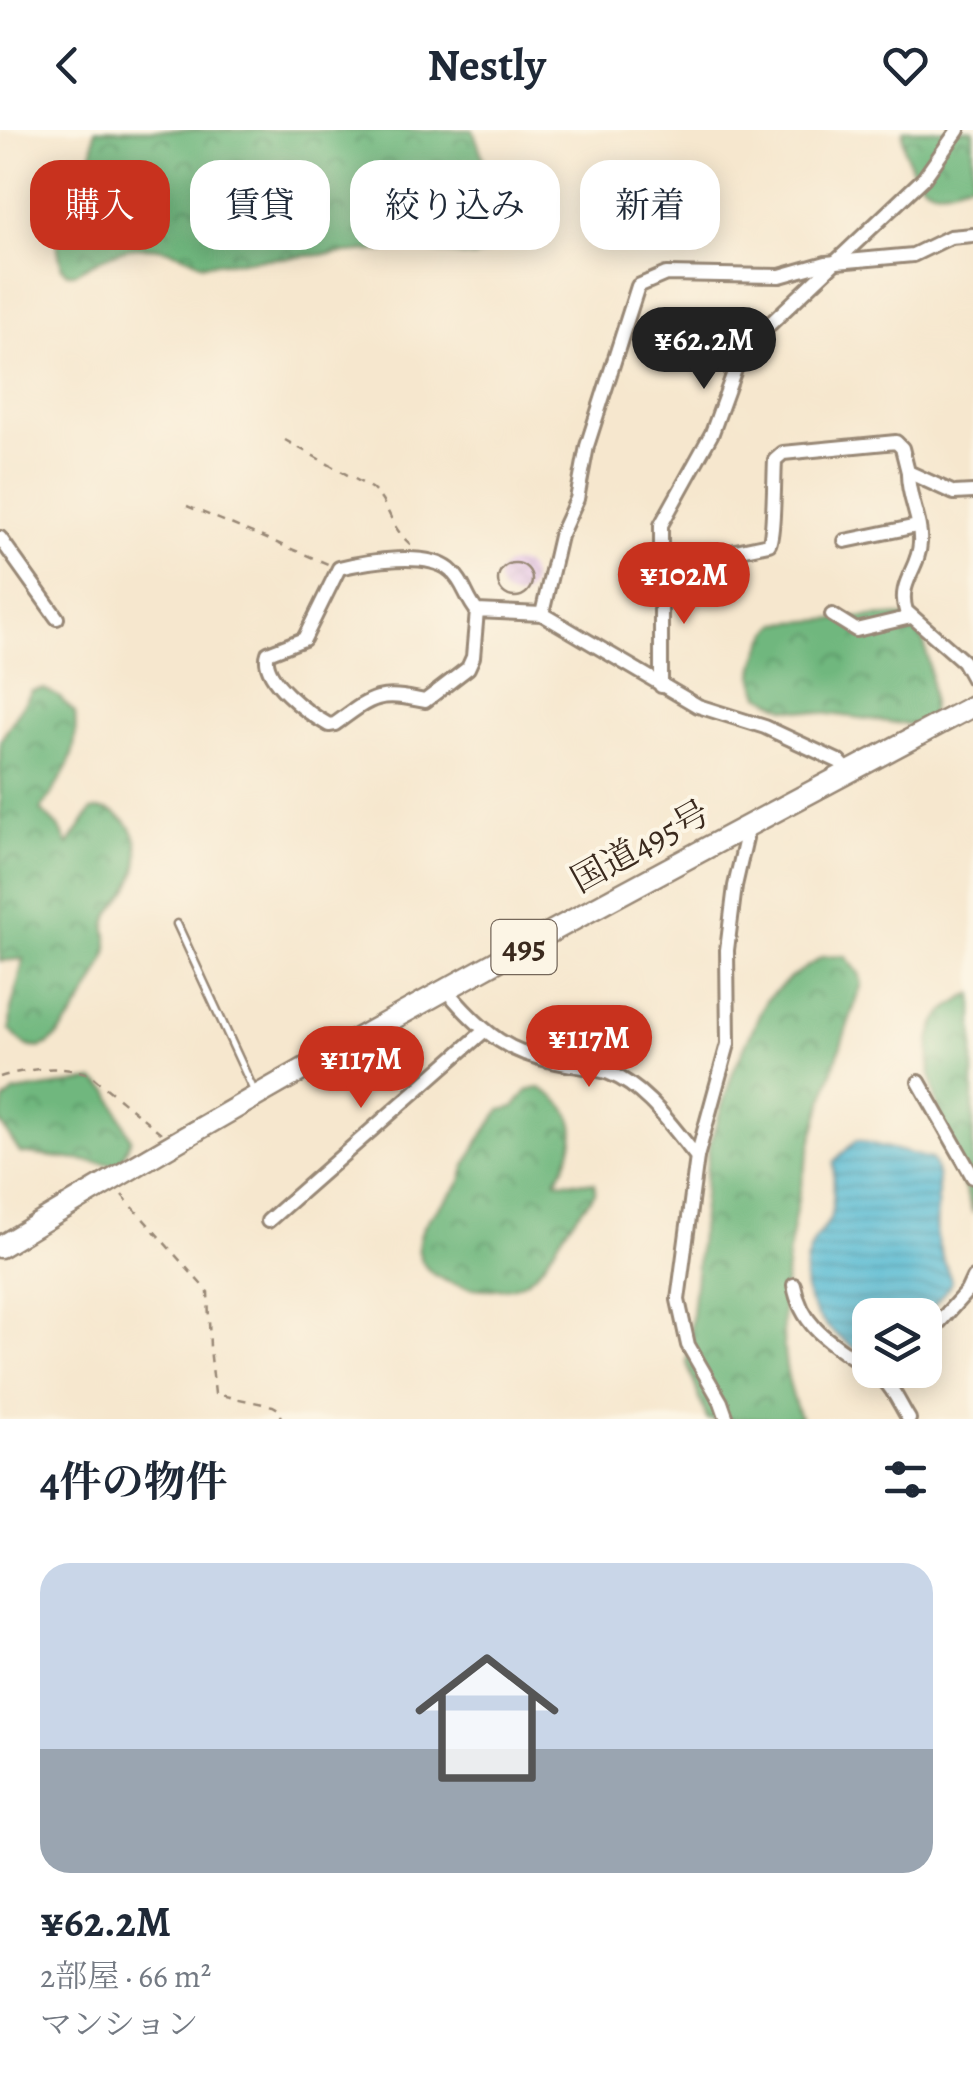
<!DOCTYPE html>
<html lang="ja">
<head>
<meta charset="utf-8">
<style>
  :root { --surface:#fff; --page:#f6f6f7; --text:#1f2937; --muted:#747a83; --accent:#c8321e }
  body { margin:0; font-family:Alegreya,"Noto Serif JP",serif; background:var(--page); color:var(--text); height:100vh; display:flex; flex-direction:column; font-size:38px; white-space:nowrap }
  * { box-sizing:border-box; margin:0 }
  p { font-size:32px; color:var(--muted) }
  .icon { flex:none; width:55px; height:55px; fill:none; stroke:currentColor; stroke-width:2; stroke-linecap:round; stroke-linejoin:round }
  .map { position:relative; height:1289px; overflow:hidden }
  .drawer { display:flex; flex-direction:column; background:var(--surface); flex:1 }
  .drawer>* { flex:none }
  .hud { position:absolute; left:30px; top:30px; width:915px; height:90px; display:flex; gap:20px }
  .tools { position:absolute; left:852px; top:1168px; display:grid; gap:20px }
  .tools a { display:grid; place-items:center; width:90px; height:90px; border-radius:20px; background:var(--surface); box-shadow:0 5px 25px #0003; font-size:50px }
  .price { position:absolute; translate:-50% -85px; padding:0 22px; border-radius:35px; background:var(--accent); color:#fff; font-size:32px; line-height:65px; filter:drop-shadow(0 2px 5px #0008) }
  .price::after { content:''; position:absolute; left:50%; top:60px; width:30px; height:22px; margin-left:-15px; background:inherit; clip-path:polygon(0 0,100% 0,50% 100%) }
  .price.current { background:#222; color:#fff }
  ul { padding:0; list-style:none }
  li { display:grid; align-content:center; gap:20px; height:530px; padding:0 40px }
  li span { display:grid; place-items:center; height:310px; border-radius:30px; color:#555 }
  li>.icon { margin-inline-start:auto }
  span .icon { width:180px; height:180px; fill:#fffc; stroke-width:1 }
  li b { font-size:42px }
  h2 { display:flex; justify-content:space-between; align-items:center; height:120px; padding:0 40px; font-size:42px }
  .pill { padding:0 35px; border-radius:30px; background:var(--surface); box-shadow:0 5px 25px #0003; font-size:35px; line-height:90px }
  .pill.current { background:var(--accent); color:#fff }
  header { display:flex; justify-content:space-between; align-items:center; height:130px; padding:0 40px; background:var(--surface); font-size:45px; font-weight:700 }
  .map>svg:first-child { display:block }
  .forest { fill:url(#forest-crowns); stroke:#55704e; stroke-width:2.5 }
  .water { fill:url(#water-rules); stroke:#487278; stroke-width:2.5 }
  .building { fill:url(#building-cross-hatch) }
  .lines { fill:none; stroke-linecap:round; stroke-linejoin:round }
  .service-casing { stroke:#988876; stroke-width:11 }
  .minor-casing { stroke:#988876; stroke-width:18 }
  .trunk-casing { stroke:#988876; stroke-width:25 }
  .path { stroke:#988876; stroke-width:2.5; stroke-dasharray:8 8; stroke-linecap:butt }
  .service { stroke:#fff; stroke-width:6 }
  .minor { stroke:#fff; stroke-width:12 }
  .trunk { stroke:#fff; stroke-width:20 }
  .labels { text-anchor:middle; stroke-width:8; stroke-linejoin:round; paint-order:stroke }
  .shield { fill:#fcf5e5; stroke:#75675a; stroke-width:2.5 }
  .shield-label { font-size:32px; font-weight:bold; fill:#3b2a1e }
  .street-label { font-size:35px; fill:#3b2a1e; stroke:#fcf5e5 }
</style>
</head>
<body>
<header><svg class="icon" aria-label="back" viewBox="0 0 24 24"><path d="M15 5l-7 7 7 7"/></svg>Nestly<svg class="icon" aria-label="heart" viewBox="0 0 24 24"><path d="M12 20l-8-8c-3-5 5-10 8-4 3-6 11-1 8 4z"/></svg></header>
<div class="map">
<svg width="973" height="1289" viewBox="0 0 973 1289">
  <defs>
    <pattern id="forest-crowns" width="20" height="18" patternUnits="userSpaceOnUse" patternTransform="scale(2.5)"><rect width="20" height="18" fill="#6fb77e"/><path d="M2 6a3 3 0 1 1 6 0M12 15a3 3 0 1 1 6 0" fill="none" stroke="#5c9567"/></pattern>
    <pattern id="water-rules" width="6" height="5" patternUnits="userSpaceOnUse" patternTransform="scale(2.5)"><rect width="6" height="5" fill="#54bad3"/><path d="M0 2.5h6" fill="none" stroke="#4797ab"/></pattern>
    <pattern id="building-cross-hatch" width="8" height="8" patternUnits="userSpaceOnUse" patternTransform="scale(2.5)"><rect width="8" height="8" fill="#dcb1e8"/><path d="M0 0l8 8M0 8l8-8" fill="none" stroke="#be98c7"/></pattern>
  </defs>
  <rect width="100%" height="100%" fill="#fcf5e5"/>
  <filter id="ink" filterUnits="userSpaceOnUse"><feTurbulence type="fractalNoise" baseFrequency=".01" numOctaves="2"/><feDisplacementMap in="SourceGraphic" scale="20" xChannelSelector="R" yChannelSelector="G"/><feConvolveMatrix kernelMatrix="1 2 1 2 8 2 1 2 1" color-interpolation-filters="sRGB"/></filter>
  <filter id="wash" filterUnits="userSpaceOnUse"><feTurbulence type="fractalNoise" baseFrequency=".0048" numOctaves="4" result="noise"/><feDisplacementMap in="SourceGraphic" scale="40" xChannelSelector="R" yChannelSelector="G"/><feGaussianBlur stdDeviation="2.25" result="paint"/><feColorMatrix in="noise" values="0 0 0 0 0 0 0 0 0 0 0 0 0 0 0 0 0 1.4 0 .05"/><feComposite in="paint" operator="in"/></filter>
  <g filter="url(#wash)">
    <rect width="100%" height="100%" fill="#f6e7ce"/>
    <g class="forest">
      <path d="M95 0H473L496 64 499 114 491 121 474 127 411 118 202 134C151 106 123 115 75 143H67L62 138 54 100 87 65Z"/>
      <path d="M903 0H973V51C947 61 926 68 912 39 906 24 902 16 903 0Z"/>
      <path d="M888 486 907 487C912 493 919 500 922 507 929 526 938 581 926 597L785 578 760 565C758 560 755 554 754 548 753 533 766 502 778 493Z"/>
      <path d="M44 559 59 567 75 583C79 630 64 643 41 680L60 699 68 715 92 680C107 677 115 682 126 692 142 709 141 736 130 756 124 768 108 781 106 795 105 802 109 810 108 818 106 838 60 914 42 917 27 920 19 910 10 900L11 880 24 829 0 831V611L32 561Z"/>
      <path d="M845 826 859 843 862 854C832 940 806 1016 791 1107 782 1169 775 1229 801 1289H707L687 1233 709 1016 733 942 766 870 790 848 822 827Z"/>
      <path d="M973 863V1084C960 1038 906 925 941 885 949 876 963 869 973 863Z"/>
      <path d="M94 950 109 961 131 1009 119 1035 20 1023 0 992 4 971 15 962Z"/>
      <path d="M540 958C585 982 579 1012 556 1051L595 1053V1063C585 1076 571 1090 562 1105 551 1122 542 1141 524 1152 497 1168 406 1158 420 1107 426 1083 450 1070 460 1053 463 1048 463 1043 465 1038 474 1017 487 998 501 980L514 977 528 960Z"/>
    </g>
    <path class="water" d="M857 1010 932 1029C944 1053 934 1080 937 1107 939 1122 947 1138 952 1152L925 1187 870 1185V1228C823 1200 787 1169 814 1111 819 1102 829 1095 831 1085 835 1068 833 1048 834 1031Z"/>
    <g id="blocks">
      <circle class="building" cx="515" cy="450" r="17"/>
    </g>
  </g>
  <g filter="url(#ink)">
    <use href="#blocks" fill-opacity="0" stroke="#988876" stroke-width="2.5"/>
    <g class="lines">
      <defs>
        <path id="service" d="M177 794 254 961"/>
        <g id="minor">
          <path d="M908 342C907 367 922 390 920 413 919 439 897 453 906 481L963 531 973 549"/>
          <path d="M0 408 57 488"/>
          <path d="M845 411 917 396"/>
          <path d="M663 436 769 414C774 405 774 346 775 330L783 323 896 312 902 318 908 342 954 363 973 362"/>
          <path d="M477 481 473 527 468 538 425 571C378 561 373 566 335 594L329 595C309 584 259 548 268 523L304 509 339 438C368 431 427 421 450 440 464 451 466 469 477 481L542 484 698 576 765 597 840 632 849 642"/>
          <path d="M542 484 560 406 577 369 587 316 638 156 666 144 780 146 826 133 913 125 950 107 973 105"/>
          <path d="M832 485 856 500 911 487"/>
          <path d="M661 556V395L712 303 737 234 749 214 924 48 958 0"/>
          <path d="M454 869C485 904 509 923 556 932 573 936 593 937 609 943 647 958 672 997 697 1027"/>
          <path d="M919 952 973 1047"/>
          <path d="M268 1091 483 902"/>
          <path d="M794 1155C803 1207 847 1219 883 1249 894 1259 901 1277 909 1289"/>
          <path d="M925 1208 967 1161 973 1148"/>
          <path d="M886 1252 897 1240"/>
          <path d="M727 1289 721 1272 688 1215 678 1170 697 1027 728 914 727 820 735 756 746 708"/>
        </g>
        <path id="trunk" d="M0 1117C317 924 645 750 973 576"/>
      </defs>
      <use href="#service" class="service-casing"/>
      <use href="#minor" class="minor-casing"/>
      <use href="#trunk" class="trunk-casing"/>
      <g class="path">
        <path d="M285 310 371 358C392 376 388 398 414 417"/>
        <path d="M187 376 328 434"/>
        <path d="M0 947C28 938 61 935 89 944L161 1003"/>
        <path d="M122 1065 208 1162 210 1218 215 1264 273 1276 280 1280 282 1289"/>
      </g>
      <use href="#service" class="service"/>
      <use href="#minor" class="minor"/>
      <use href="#trunk" class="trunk"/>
    </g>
  </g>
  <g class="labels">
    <rect class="shield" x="491.5" y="790" width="65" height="54" rx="8"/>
    <g class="shield-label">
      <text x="524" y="828">495</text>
    </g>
    <g class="street-label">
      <text transform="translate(640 716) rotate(-29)" y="12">国道495号</text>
    </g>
  </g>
</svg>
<div class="tools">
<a><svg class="icon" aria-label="layers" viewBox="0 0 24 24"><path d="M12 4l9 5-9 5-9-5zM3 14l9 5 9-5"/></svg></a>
</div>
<b class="price current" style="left:704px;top:262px">¥62.2M</b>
<b class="price" style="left:684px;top:497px">¥102M</b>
<b class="price" style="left:589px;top:960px">¥117M</b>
<b class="price" style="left:361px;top:981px">¥117M</b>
<div class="hud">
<a class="pill current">購入</a>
<a class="pill">賃貸</a>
<a class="pill">絞り込み</a>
<a class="pill">新着</a>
</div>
</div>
<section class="drawer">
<h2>4件の物件<svg class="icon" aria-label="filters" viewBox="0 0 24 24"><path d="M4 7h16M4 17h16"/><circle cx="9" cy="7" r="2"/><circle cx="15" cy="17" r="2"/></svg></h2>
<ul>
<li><span style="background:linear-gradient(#c9d6e8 60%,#9aa5b1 0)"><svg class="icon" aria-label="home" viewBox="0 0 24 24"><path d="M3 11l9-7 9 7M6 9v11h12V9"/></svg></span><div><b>¥62.2M</b><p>2部屋 · 66 m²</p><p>マンション</p></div></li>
</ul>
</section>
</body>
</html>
